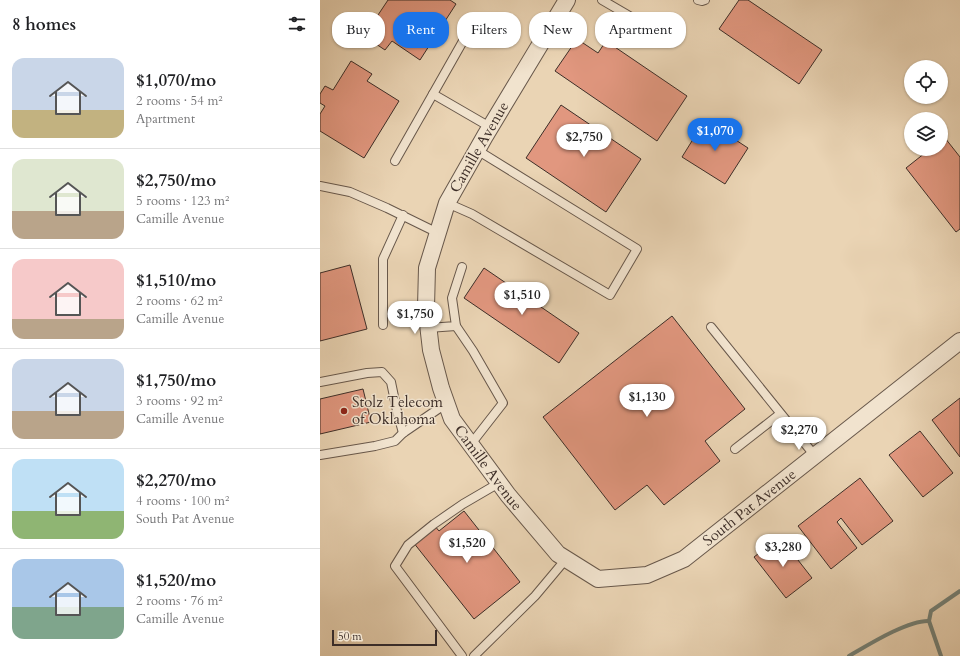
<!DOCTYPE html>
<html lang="en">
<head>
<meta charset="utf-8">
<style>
  :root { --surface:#fff; --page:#f6f6f6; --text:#202124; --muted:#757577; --line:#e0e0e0; --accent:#1a73e8 }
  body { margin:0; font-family:Cardo,serif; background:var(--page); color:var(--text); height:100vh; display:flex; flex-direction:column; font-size:15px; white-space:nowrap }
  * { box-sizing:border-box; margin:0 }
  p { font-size:13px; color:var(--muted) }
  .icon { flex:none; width:22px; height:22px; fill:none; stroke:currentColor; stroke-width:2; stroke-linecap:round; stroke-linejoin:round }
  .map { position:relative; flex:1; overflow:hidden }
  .side { display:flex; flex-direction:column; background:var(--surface); width:320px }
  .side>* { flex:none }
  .top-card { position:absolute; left:12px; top:12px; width:380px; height:36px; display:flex; gap:8px }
  .buttons { position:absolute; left:584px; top:60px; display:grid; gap:8px }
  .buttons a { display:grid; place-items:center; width:44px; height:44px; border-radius:50%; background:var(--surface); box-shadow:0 1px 3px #0004; font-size:20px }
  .scale { position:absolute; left:12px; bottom:10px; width:105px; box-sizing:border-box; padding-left:4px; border:2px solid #3d2e28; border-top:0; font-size:11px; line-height:14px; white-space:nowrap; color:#3d2e28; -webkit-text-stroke:3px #f1e3ce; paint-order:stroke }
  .price { position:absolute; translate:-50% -34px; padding:0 9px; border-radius:14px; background:#fff; color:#222; font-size:13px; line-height:26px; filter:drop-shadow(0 1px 2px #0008) }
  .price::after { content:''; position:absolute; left:50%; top:24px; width:12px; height:9px; margin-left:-6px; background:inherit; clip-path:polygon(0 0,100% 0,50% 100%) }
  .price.on { background:var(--accent); color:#fff }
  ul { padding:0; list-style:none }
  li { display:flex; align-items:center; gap:12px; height:100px; padding:0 12px }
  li+li { border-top:1px solid var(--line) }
  li span { display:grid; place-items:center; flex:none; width:112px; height:80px; border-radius:12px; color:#555 }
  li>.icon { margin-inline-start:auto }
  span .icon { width:48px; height:48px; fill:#fffc; stroke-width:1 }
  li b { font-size:17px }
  h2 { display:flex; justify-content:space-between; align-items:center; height:48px; padding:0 12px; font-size:17px }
  .tag { padding:0 14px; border-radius:16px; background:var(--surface); box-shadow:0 1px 3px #0004; font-size:14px; line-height:36px }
  .tag.on { background:var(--accent); color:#fff }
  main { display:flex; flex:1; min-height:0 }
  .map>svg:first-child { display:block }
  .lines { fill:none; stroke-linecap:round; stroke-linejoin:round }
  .stream { stroke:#748177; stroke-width:4 }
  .building { fill:#e1977f; stroke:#3d2e28 }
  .lane-casing { stroke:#68584b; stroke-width:10 }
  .street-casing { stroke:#68584b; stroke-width:18 }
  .lane { stroke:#f1e3ce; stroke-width:8 }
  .street { stroke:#f1e3ce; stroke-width:16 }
  .poi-dot { fill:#8f2418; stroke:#f1e3ce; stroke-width:1.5 }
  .labels { text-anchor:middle; stroke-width:3; stroke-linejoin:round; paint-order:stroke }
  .street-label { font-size:15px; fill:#3d2e28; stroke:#f1e3ce }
  .poi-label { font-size:15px; fill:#3d2e28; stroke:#f1e3ce; text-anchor:start }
</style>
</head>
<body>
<main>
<section class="side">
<h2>8 homes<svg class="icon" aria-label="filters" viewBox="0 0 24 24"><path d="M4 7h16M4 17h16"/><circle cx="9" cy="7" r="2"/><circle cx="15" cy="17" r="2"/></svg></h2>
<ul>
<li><span style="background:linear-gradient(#c9d6e8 65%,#c2b280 0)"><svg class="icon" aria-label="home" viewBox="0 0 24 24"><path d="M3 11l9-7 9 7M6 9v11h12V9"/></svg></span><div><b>$1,070/mo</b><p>2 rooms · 54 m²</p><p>Apartment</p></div></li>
<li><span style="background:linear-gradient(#dfe7d0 65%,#b9a48a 0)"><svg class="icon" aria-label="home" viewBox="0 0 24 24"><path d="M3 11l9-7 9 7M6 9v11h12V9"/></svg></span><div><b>$2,750/mo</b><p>5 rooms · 123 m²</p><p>Camille Avenue</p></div></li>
<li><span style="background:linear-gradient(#f6c9c9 75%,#b9a48a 0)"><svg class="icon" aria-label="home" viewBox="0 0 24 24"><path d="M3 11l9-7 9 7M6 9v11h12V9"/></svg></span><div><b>$1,510/mo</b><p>2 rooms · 62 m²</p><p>Camille Avenue</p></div></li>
<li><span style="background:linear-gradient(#c9d6e8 65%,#b9a48a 0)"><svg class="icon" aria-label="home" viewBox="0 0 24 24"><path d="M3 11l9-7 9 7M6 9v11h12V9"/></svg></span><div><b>$1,750/mo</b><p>3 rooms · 92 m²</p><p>Camille Avenue</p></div></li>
<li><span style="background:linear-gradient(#bfe0f5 65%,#8fb573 0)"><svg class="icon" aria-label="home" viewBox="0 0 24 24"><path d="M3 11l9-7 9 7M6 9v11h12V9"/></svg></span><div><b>$2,270/mo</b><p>4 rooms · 100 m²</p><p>South Pat Avenue</p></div></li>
<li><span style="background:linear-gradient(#a9c7e8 60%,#7fa58c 0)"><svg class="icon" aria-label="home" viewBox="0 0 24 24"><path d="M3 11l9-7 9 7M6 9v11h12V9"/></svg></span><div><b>$1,520/mo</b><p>2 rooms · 76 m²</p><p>Camille Avenue</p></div></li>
</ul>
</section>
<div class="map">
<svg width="640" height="656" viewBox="0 0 640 656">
  <rect width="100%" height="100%" fill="#ead4b4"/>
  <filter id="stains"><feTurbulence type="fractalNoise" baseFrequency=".005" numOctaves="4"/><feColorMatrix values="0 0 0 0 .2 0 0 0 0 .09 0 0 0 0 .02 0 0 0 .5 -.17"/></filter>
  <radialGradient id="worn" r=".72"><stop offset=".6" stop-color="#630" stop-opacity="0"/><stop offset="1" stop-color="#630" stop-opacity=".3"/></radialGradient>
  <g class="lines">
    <g class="stream">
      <path d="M529 656C548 645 588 620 609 621"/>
      <path d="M621 656 609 621 611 611 640 591"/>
    </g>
  </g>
  <g class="building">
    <path d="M68 0H130L136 4 100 60 72 41 65 50 44 36Z"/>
    <path d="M419 0H428L502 50 479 84 399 29Z"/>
    <path d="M257 39 278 53 286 41 367 96 337 141 235 71Z"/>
    <path d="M31 61 52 74 47 81 79 101 44 158 0 131V114L5 106 0 103V94L5 86 13 90Z"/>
    <path d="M241 105 321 159 286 212 206 158Z"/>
    <path d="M385 120 428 148 405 184 362 157Z"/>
    <path d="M625 138 640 157V229L636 232 586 168 610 149H621V140Z"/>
    <path d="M30 265 47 329 0 341V273Z"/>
    <path d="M164 268 259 333 239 363 144 298Z"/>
    <path d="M352 316 425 409 385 441 400 461 344 505 327 485 295 510 223 417Z"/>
    <path d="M43 389 51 422 0 434V399Z"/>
    <path d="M640 398V457L612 420Z"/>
    <path d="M600 431 633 473 603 497 569 455Z"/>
    <path d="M540 478 573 521 542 545 521 518 517 522 537 548 511 569 478 526Z"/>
    <path d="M144 511 200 582 154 619 93 542 114 525 119 531Z"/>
    <path d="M460 537 492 578 466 598 434 557Z"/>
  </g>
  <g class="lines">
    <defs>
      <g id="lane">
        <path d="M282 0 354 42"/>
        <path d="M378 0 382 1 385 0"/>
        <path d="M113 94 170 127"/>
        <path d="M75 161 151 27"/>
        <path d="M0 186 30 192 67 208 118 233"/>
        <path d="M127 203 152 214 290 295 317 249 157 150"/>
        <path d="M63 325V259L83 215"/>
        <path d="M136 326 153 351 183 403 151 444"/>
        <path d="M391 327 495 456"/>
        <path d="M108 328 136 326 132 298 142 267"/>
        <path d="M0 382 47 373 62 372 71 382 77 411 83 433"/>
        <path d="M415 449 460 414"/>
        <path d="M0 455 55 446 75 441 83 433 127 403"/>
        <path d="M142 656 75 566 88 545 114 524 143 504 179 483"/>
        <path d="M154 656 215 596 246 559"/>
      </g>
      <g id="street">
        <path id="s1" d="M247 0 165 136 127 203 107 268 106 307 111 350 121 388 132 419 188 495 238 554 278 579 327 575 364 559 640 341"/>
      </g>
    </defs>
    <use href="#lane" class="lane-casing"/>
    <use href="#street" class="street-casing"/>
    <use href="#lane" class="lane"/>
    <use href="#street" class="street"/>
  </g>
  <circle class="poi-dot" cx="24" cy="411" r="4"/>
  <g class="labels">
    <g class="street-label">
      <text transform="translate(159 147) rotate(-60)" y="5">Camille Avenue</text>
      <text dy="5" stroke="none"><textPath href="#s1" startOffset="519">Camille Avenue</textPath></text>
      <text dy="5" stroke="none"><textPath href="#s1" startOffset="850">South Pat Avenue</textPath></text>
    </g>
    <g class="poi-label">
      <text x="32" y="407">Stolz Telecom<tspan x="32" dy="17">of Oklahoma</tspan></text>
    </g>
  </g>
  <rect width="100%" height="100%" filter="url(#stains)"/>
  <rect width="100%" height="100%" fill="url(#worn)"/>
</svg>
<div class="buttons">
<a><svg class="icon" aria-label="locate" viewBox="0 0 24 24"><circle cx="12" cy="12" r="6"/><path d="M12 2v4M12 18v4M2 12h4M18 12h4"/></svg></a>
<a><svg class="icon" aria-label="layers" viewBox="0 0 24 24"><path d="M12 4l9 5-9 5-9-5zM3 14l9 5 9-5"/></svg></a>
</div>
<div class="scale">50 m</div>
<b class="price on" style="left:395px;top:152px">$1,070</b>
<b class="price" style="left:264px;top:158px">$2,750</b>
<b class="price" style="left:202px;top:316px">$1,510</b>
<b class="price" style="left:95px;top:335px">$1,750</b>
<b class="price" style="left:327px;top:418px">$1,130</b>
<b class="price" style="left:479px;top:451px">$2,270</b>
<b class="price" style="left:147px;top:564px">$1,520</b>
<b class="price" style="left:463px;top:568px">$3,280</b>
<div class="top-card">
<a class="tag">Buy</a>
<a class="tag on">Rent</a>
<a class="tag">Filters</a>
<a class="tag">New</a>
<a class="tag">Apartment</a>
</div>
</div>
</main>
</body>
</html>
